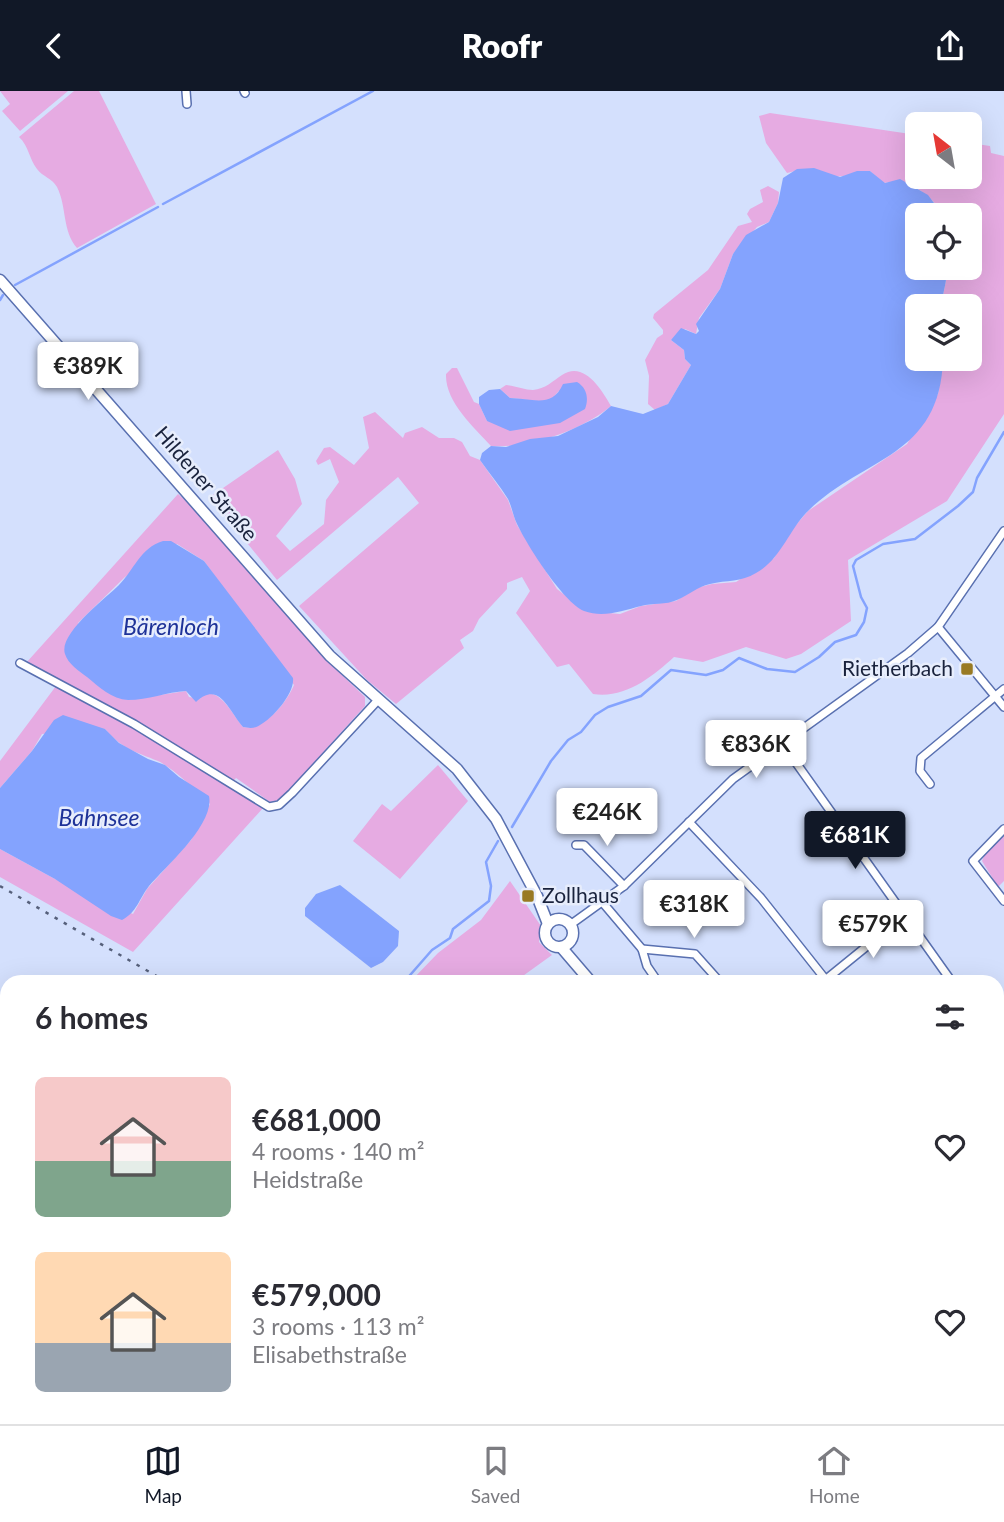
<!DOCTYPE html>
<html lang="en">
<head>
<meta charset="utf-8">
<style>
  :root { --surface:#fff; --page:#f7f7f7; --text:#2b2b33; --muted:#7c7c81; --line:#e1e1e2; --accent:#111827 }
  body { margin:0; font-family:Lato,sans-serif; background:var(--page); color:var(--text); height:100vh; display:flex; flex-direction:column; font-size:26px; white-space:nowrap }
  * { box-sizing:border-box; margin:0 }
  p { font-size:23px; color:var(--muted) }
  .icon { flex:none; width:38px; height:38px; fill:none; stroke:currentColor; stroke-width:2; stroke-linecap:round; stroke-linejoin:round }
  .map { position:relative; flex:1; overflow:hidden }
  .panel { position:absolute; left:0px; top:884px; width:1004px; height:450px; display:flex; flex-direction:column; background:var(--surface); border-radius:21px 21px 0 0; box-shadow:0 7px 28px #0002 }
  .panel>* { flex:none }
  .needle { width:46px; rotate:329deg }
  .tools { position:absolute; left:905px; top:21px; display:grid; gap:14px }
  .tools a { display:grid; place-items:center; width:77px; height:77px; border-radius:10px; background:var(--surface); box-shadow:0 7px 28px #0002; font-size:35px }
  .price { position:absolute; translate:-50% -60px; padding:0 16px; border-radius:7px; background:#fff; color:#222; font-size:23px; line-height:46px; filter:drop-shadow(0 2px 4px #0008) }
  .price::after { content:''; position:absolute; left:50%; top:42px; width:21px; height:16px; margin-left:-10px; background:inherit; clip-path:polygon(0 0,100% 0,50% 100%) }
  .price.active { background:var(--accent); color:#fff }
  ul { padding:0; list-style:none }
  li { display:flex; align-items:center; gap:21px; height:175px; padding:0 35px }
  li span { display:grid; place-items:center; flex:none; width:196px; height:140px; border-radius:10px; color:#555 }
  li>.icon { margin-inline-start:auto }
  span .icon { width:84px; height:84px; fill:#fffc; stroke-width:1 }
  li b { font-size:30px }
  h2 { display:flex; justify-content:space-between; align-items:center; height:84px; padding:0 35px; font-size:30px }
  header { display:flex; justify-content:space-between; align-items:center; height:91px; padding:0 35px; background:var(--accent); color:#fff; font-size:32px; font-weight:800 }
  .dock { display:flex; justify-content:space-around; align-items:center; height:98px; border-top:2px solid var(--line); background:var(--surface); font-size:19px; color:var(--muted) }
  .dock a { display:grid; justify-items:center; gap:4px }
  .dock .active { color:var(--accent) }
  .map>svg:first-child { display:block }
  .green { fill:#e6abe2; fill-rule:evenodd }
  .water { fill:#84a3fe }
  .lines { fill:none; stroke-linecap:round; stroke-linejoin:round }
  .stream { stroke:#84a3fe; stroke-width:2.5 }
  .minor-casing { stroke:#5970b0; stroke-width:10 }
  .secondary-casing { stroke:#5970b0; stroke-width:13 }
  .minor { stroke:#fff; stroke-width:7 }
  .secondary { stroke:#fff; stroke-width:10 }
  .rail { stroke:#56607b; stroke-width:2.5; stroke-dasharray:3.5 7; stroke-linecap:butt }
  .poi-dot { fill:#997a23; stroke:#e7edfc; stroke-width:2.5 }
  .labels { text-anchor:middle; stroke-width:5; stroke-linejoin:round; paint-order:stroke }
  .street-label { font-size:21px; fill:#19223c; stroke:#e7edfc }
  .poi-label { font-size:21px; fill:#19223c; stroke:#e7edfc; text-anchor:end }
  .water-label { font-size:23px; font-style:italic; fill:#1e3298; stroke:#e7edfc }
</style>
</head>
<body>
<header><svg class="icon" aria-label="back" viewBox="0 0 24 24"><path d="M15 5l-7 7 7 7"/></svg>Roofr<svg class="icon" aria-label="share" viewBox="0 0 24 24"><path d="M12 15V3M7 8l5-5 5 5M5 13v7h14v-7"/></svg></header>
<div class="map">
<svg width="1004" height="1333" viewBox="0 0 1004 1333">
  <rect width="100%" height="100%" fill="#d4e0fd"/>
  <g class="green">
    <path d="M0 0H68L20 40 2 20 10 13Z"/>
    <path d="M74 0H99L156 113 77 157C62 140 67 116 57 96 52 87 43 86 37 78 29 68 29 55 19 46Z"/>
    <path d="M770 22 917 44V86H970V52L990 55 991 62 1004 65V323L947 410 848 469 851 530 801 563 786 568 746 556 703 571 674 566C652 586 625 608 593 603L569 573 557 576 516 522 530 500 522 486 507 492V498L479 528 473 540 460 549 464 557 396 613 367 589 299 515 419 412 398 386 277 489 210 406 278 359 295 388 302 413 276 445 290 460 324 433 326 409 339 391 330 368 318 374 316 370 324 357 330 356 354 374 369 357 363 326 375 321 403 347 405 342 422 336 439 347H454L462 351 470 365 480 369 508 409 517 434 557 498 585 520 620 523 641 515 676 510 696 497 712 493 736 491 774 467 789 442 808 420 907 353 938 303 943 268H970V215H942C942 201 948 191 946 177H970V124H944C927 100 911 89 883 92L870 80C859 80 853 84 843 85 824 88 806 75 787 82L766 52 759 25Z"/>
    <path d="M768 95 779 101 778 112 769 131 757 136 733 163 720 198 699 227 696 243 685 238 671 249 684 259 685 268 691 274 668 313 655 319 648 313 649 285 645 269 657 247 663 243V239L653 227 654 223 708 179 738 135 752 131 747 123 750 118 763 111 760 99Z"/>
    <path d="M452 277H457L474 311 479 313 487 330 560 332 559 300C556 303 554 306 551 309 545 313 519 307 510 307L500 298 506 294C515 295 525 299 533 299 545 298 553 290 562 284 584 269 602 299 611 315 583 339 528 358 491 355 474 336 445 311 446 283Z"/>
    <path d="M178 403 201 423 324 567 365 606V615L280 709 270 711 236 687 228 696 264 716 133 861 0 786V758L55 788 133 823 147 798 191 749 210 713C198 701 173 677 158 670 136 661 122 658 105 638L42 643 32 660 0 697V670L59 591 26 572ZM177 453 204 470 294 594C286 613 264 639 243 636 232 623 221 598 203 603L200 608 189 606 186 600 127 609 78 532 125 486Z"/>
    <path d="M438 674 468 710 400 788 353 750 382 713 391 720Z"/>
    <path d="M1004 745V790L998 796 982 770 985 763Z"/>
    <path d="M510 790 541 835 539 851 552 864 520 887 522 891H410L438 862 481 829Z"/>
    <path d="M1004 1155V1229L998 1224V1162Z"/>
    <path d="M737 1326 852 1327 860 1333H733Z"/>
  </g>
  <g class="water">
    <path d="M814 77 840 86 857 80H870L885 92 900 88 928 104 943 124H917V177H946C948 191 942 201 942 215H917V268H943C940 368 861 366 806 422 789 440 779 470 756 482 741 491 727 489 710 493 697 496 689 504 677 509 666 514 652 512 641 515 622 520 603 527 584 520 563 511 527 454 517 433 513 425 512 416 508 408 500 395 489 382 480 369L482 362 491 355 506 356 530 348 558 345 598 326 611 315 643 323 668 313 691 274 685 268 684 259 671 249 681 237 696 243 699 240 696 233 720 198 733 163 746 144 769 131 778 112 783 87 797 78Z"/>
    <path d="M577 291C587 297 589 307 585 318L560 332 510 340 487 330 479 313V306L489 299 500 298 510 307C532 307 552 318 563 293Z"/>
    <path d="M163 450H171L204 470 293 587C295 602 273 627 260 634 254 638 249 637 243 636 227 617 219 590 196 611L186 600C167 601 148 609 128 609 112 608 99 596 87 586 79 580 68 573 65 563 58 543 106 507 119 494 134 479 140 457 163 450Z"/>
    <path d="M63 624 105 638 119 652 148 668 165 674 179 686 209 705C215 733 166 775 149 795 139 808 137 821 122 829L111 825 55 788 0 758V697L32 660 54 629Z"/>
    <path d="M340 794 399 840 398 855 383 871 371 877 305 825V817L316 803Z"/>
    <path d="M165 1326H716V1327L713 1333H164Z"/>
  </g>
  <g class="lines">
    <g class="stream">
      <path d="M163 113 373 0"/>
      <path d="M15 194 158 116"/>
      <path d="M0 209 3 204"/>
      <path d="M512 736 551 670 568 649 581 641 595 624 608 616 641 605 671 579 706 584 723 579 739 567 767 578 795 581 819 566 835 551 856 544 864 531 867 517 861 506 853 475 856 469 883 453 915 448 958 415 973 401 977 387 1004 341"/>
      <path d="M404 891 432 859 450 847 453 838 489 810 491 795 486 771 498 750"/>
      <path d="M64 1333 93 1326"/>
    </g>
    <defs>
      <g id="minor">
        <path d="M186 0 187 13"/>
        <path d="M244 0 245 2"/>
        <path d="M938 536 1004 616"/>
        <path d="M20 572 134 633 269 716 279 714 292 702 379 608"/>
        <path d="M782 652 952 891"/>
        <path d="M930 693 920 680 921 667 1004 598"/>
        <path d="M689 731 761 807 826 889"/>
        <path d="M1004 738 973 770 1004 810"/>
        <path d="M576 754H584L624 795"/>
        <path d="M603 812 642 858 647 875 658 891"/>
        <path d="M570 834 624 795 733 688 908 562 938 536 1004 440"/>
        <path d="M642 858 695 863 720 891"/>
        <path d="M824 890 904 825"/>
        <path d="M998 939 1004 940"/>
        <path d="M998 952 1004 961"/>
        <path d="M998 1069 1004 1063"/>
        <path d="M998 1143 1004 1136"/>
        <path d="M920 1326 925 1333"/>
      </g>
      <g id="secondary">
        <path d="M0 189 330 565 457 678 496 728 537 805 548 833"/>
        <circle cx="559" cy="842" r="14"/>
        <path d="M561 856 591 891"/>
        <path d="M998 1322 1004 1325"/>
      </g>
    </defs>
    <use href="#minor" class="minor-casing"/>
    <use href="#secondary" class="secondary-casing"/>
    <use href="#minor" class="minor"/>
    <use href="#secondary" class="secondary"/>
    <g class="rail">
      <path d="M0 795 167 891"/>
      <path d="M955 1326 970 1333"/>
    </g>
  </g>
  <g class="poi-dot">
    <rect x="960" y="571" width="14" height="14" rx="3.5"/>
    <rect x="521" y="798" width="14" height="14" rx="3.5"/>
  </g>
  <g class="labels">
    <g class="street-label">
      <text transform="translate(206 393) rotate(49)" y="7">Hildener Straße</text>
    </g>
    <g class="poi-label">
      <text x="953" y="585">Rietherbach</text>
      <text x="542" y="812" text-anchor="start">Zollhaus</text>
    </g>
    <g class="water-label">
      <text x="171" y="544">Bärenloch</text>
      <text x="99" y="735">Bahnsee</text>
    </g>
  </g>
</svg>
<div class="tools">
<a><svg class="needle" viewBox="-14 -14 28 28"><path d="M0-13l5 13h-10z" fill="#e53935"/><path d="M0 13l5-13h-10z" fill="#7c7c81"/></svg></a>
<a><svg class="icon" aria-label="locate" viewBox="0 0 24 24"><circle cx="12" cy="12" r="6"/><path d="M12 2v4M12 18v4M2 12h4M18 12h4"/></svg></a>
<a><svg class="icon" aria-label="layers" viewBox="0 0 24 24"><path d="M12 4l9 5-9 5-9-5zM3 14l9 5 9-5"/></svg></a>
</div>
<b class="price" style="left:88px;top:311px">€389K</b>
<b class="price" style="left:756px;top:689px">€836K</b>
<b class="price" style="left:607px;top:757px">€246K</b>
<b class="price active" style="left:855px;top:780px">€681K</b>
<b class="price" style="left:694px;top:849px">€318K</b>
<b class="price" style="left:873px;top:869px">€579K</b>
<section class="panel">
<h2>6 homes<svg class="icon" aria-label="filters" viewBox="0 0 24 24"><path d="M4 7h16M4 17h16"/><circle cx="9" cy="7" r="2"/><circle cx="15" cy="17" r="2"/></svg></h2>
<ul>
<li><span style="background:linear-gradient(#f6c9c9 60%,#7fa58c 0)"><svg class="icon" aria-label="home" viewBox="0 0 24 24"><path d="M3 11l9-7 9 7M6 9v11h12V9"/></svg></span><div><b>€681,000</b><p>4 rooms · 140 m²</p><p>Heidstraße</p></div><svg class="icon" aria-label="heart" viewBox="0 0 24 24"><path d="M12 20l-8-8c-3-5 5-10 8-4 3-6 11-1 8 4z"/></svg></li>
<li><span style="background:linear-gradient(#ffd9b3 65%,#9aa5b1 0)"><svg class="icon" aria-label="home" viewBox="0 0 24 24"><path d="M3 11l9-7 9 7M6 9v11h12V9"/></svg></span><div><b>€579,000</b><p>3 rooms · 113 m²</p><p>Elisabethstraße</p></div><svg class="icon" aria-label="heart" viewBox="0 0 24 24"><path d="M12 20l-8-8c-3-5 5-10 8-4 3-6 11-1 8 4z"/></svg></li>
</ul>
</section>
</div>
<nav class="dock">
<a class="active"><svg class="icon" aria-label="map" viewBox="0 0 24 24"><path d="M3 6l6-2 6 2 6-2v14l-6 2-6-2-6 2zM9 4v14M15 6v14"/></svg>Map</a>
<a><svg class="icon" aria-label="saved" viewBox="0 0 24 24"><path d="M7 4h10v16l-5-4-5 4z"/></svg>Saved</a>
<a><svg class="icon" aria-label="home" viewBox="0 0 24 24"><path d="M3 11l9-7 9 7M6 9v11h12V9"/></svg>Home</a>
</nav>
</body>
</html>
